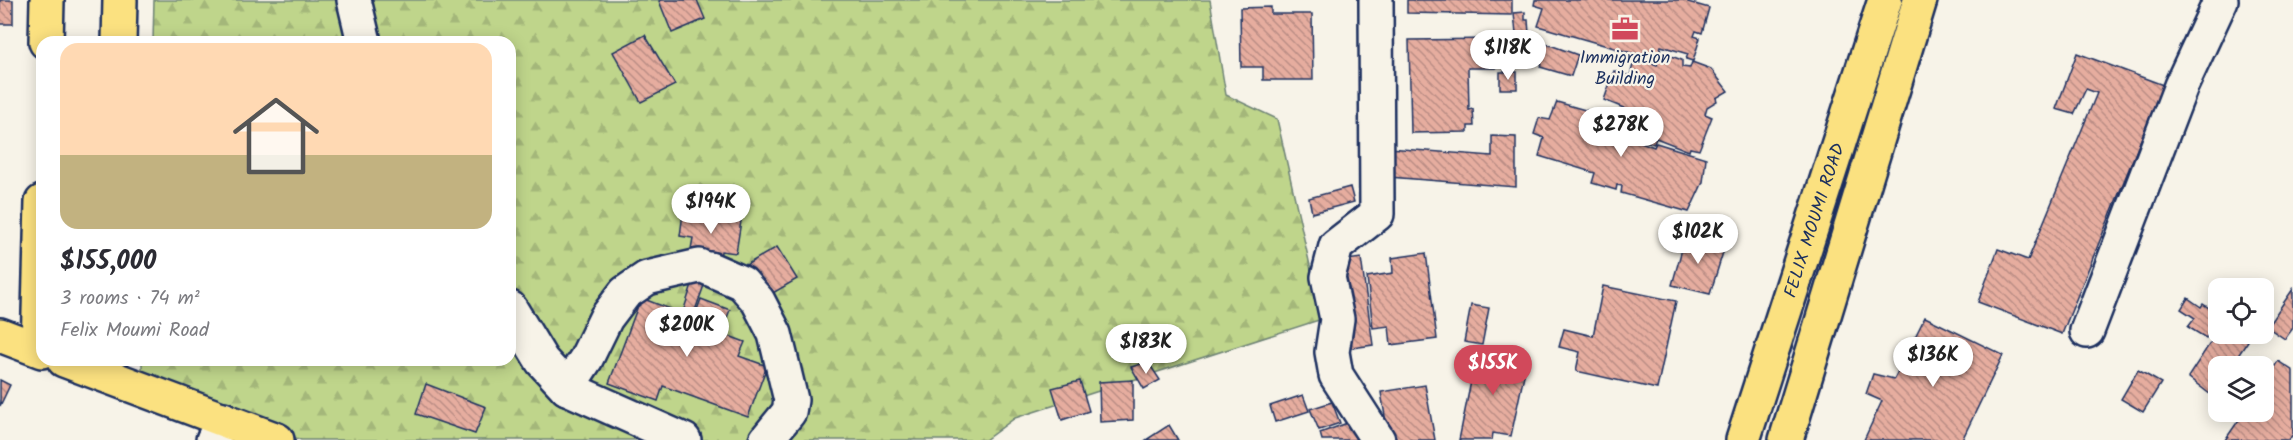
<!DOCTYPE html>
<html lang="en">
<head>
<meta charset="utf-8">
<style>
  :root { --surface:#fff; --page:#f7f7f7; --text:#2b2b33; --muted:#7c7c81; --accent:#d1495b }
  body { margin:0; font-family:Kalam,sans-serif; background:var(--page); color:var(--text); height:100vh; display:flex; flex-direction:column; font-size:22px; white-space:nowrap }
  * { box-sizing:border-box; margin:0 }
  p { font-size:20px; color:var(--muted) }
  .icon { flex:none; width:33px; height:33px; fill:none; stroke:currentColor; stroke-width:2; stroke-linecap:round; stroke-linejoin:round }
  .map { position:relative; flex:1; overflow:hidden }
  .sheet { position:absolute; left:36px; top:36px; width:480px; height:330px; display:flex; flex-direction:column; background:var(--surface); border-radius:18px; box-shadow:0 3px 15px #0003 }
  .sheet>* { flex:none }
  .fabs { position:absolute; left:2208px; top:278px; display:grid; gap:12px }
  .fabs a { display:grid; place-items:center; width:66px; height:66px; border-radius:12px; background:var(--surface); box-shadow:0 3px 15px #0003; font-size:30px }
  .price { position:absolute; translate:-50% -51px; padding:0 14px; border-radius:21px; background:#fff; color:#222; font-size:20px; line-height:39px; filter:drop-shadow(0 2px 3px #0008) }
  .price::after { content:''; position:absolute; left:50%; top:36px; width:18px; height:14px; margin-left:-9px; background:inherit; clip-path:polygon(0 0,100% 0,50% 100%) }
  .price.selected { background:var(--accent); color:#fff }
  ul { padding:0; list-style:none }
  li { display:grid; align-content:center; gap:12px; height:318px; padding:0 24px }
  li span { display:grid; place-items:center; height:186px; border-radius:18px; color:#555 }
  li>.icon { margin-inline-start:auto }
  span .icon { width:108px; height:108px; fill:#fffc; stroke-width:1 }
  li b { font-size:26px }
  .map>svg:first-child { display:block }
  .forest { fill:url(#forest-firs); stroke:#6d8274; stroke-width:1.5 }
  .building { fill:url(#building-back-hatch); stroke:#1b2f5e; stroke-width:1.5 }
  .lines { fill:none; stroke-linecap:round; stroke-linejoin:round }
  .minor-casing { stroke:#1b2f5e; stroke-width:38 }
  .major-casing { stroke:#1b2f5e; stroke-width:38 }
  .minor { stroke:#f7f3e8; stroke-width:33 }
  .major { stroke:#fbe180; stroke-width:33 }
  .labels { text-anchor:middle; stroke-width:4.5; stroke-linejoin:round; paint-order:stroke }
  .poi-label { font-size:18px; fill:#1b2f5e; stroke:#f7f3e8 }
  .street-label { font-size:18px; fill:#1b2f5e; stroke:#f7f3e8 }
</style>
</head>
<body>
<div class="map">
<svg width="2293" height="440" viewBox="0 0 2293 440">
  <defs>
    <pattern id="forest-firs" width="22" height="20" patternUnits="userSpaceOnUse" patternTransform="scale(1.5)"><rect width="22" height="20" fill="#bfd58b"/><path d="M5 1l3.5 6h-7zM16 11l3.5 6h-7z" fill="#a4b77a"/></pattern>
    <pattern id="building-back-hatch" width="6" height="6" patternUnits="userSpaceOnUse" patternTransform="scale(1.5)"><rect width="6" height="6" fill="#e6ad9f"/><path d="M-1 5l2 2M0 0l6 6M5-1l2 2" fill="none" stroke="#ba8d85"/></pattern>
  </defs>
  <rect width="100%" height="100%" fill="#f7f3e8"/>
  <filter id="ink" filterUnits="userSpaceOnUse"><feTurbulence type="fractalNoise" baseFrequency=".0167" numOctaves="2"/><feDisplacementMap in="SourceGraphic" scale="12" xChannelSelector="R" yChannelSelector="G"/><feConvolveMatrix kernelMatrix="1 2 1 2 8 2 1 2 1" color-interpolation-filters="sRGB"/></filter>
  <g filter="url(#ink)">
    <path class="forest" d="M154 0H1210L1226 95 1277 119 1322 319 1015 418 985 440H301L142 378V360H510V42H153Z"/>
    <g class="building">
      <rect x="0" y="0" width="13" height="24"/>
      <path d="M662 0H697L705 19 672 33 659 1Z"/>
      <path d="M1407 0H1512V15L1407 13Z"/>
      <path d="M1535 0H1689L1688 2 1709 8 1702 33 1696 31 1694 36 1700 38 1693 61 1686 59 1688 54 1661 46 1658 57 1643 53 1642 56 1538 26 1544 8 1534 5Z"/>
      <path d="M1271 7V14H1312L1313 80H1263V67H1241L1240 8Z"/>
      <path d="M1525 12V20H1528L1529 34H1516L1514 13Z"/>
      <path d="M645 35 675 85 641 102 613 52Z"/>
      <path d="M1496 39V68H1468L1469 110 1473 109 1474 126H1468V132L1411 133 1409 40Z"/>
      <path d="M1547 44 1578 55 1571 76 1540 67Z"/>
      <path d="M1660 52 1682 60V67L1690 68 1692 62 1711 69 1728 91 1716 98 1717 101 1707 107 1705 114 1712 117 1699 150 1690 148 1689 151 1656 138 1654 144 1630 135 1632 127 1620 124 1626 109 1604 100 1614 71 1630 76 1635 57 1657 65Z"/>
      <rect x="1503" y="53" width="11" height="14"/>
      <path d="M2077 53 2163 85 2062 334 1978 302 1998 249 2028 260 2097 93 2086 89 2074 114 2056 109Z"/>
      <rect x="1500" y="72" width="17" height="17"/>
      <path d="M1557 102 1617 119 1616 123 1631 128 1628 137 1654 147 1656 143 1706 158 1703 182 1689 212 1621 193 1622 186 1617 185 1616 190 1592 183 1595 173 1539 156 1544 138 1534 134 1539 118 1550 120Z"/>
      <path d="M1492 136 1516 137V187L1389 177V148L1492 156Z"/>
      <path d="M1350 187 1354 202 1312 213 1309 198Z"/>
      <path d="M683 213 741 221 736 253 721 251 720 260 690 255 693 238 680 236Z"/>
      <path d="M1686 235 1725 246 1710 294 1672 285Z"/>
      <path d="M777 247 797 279 766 297 746 265Z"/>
      <path d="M1426 253 1437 339 1391 345 1389 326 1373 328 1367 277 1393 273 1392 258Z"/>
      <path d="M1361 258 1373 345 1345 349 1333 262Z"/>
      <path d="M700 260 712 263 693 316 683 312Z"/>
      <path d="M1603 286 1676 301 1657 389 1576 371 1580 352 1559 347 1564 329 1593 336Z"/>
      <path d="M2293 289V328L2285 339 2267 327Z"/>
      <path d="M641 298 694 318 701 299 730 310 721 333 745 342 739 356 767 366 748 417 663 386 658 401 609 383Z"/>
      <path d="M2188 298 2201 307 2203 304 2218 314V319L2206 338 2188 327 2195 318 2181 309Z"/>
      <path d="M1471 305 1489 308 1482 345 1464 342Z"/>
      <path d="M1925 317 2003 355 1962 440H1864L1882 401 1866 394 1873 374 1894 379Z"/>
      <path d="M2218 331 2236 333 2248 341 2231 366H2218V385L2211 395 2188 377Z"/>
      <path d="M1478 347 1504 353 1503 356 1527 361 1511 436 1493 433 1492 440H1459Z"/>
      <path d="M2278 361 2293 371V434L2289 440H2225L2245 411H2264V383Z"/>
      <path d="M1148 362 1160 380 1144 389 1131 367Z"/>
      <path d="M2138 370 2161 383 2143 412 2121 399Z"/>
      <path d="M0 380 10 385 0 406Z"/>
      <path d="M1133 380V420L1100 422 1099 382Z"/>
      <path d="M1080 381 1089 411 1062 420 1052 388Z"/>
      <path d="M426 384 486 407 475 434 416 414Z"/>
      <path d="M1425 385 1435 440H1389L1381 392Z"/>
      <path d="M1303 395 1309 411 1275 422 1270 406Z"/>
      <path d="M1332 402 1340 423 1319 430 1310 409Z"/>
      <path d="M1361 418 1370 440H1322L1320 433Z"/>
      <path d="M1169 425 1178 440H1146Z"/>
    </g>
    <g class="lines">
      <defs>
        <g id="minor">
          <path d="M354 0 364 42"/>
          <path d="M1376 0 1377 214 1336 246 1328 277 1337 319 1332 352 1336 375 1378 440"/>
          <path d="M710 269 742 283 758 301 775 334 791 400 789 412 766 440"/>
          <path d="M510 308 542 361 567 388"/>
          <path d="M2087 331 2181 86 2221 0"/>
          <path d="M213 440 223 419"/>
          <path d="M684 440 567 388 586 359 606 318 625 293 647 278 699 266"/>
        </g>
        <g id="major">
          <path d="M46 42 47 0"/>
          <path d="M119 42 120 0"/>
          <path d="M0 335 42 351"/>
          <path d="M38 349 42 202"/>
          <path d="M64 360 277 440"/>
          <path id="s1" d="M1743 440 1885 0"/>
          <path d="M1786 440 1920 0"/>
        </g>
      </defs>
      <use href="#minor" class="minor-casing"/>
      <use href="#major" class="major-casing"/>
      <use href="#minor" class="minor"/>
      <use href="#major" class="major"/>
    </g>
  </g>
  <defs>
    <symbol id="office-bare" viewBox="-9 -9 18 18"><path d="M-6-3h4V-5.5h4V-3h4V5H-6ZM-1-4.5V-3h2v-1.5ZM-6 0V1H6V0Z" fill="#d1495b" stroke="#f7f3e8" stroke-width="2.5" paint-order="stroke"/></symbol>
  </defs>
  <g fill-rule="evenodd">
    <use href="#office-bare" x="1606" y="10" width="38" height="38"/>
  </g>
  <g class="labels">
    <g class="poi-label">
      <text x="1625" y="63">Immigration<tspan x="1625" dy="21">Building</tspan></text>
    </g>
    <g class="street-label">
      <text dy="6" stroke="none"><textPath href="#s1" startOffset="231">FELIX MOUMI ROAD</textPath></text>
    </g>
  </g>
</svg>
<div class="fabs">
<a><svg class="icon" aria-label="locate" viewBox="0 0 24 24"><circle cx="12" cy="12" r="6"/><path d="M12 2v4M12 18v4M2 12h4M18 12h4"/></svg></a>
<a><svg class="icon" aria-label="layers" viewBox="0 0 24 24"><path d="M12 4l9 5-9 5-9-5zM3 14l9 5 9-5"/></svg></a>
</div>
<b class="price" style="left:1508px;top:81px">$118K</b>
<b class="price" style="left:1621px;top:158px">$278K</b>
<b class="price" style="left:711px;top:235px">$194K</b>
<b class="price" style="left:1698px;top:265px">$102K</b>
<b class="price" style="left:687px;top:358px">$200K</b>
<b class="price" style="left:1146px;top:375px">$183K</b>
<b class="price" style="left:1933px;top:388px">$136K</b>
<b class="price selected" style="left:1493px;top:396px">$155K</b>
<section class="sheet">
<ul>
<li><span style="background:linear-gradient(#ffd9b3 60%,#c2b280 0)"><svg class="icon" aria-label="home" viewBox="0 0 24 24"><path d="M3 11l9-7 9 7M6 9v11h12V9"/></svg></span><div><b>$155,000</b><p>3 rooms · 74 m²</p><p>Felix Moumi Road</p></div></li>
</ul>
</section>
</div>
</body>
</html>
